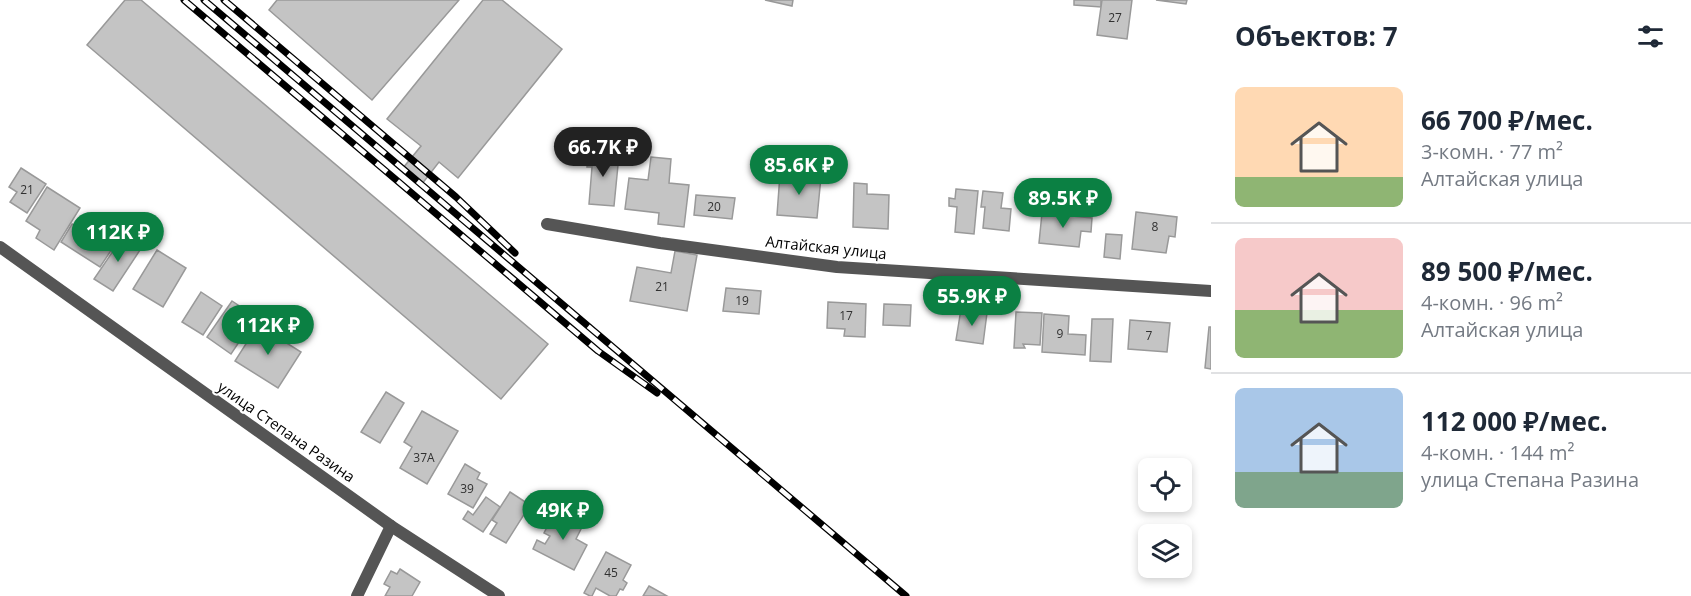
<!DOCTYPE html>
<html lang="ru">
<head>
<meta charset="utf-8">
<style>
  :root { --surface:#fff; --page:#f2f2f3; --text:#1f2937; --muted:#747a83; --line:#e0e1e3; --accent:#0b8043 }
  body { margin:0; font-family:"Open Sans",sans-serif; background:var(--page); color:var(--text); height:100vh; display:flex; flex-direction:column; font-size:22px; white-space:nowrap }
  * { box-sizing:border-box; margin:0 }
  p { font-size:20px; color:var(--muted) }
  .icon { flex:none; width:33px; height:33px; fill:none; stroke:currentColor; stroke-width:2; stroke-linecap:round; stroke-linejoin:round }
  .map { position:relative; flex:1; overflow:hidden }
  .details { display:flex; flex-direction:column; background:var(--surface); width:480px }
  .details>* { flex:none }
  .buttons { position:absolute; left:1138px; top:458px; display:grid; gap:12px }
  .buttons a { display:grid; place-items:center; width:54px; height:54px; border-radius:9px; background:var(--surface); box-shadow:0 3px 9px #0003; font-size:30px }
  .price { position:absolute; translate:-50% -51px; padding:0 14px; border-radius:21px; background:var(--accent); color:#fff; font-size:20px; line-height:39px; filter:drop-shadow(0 2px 3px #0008) }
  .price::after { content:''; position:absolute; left:50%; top:36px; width:18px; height:14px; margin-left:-9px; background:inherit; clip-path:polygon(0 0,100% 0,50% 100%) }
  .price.active { background:#222; color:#fff }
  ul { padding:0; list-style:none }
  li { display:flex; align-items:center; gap:18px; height:150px; padding:0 24px }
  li+li { border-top:2px solid var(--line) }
  li span { display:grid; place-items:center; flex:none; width:168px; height:120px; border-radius:9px; color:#555 }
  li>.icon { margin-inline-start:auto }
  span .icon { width:72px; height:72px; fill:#fffc; stroke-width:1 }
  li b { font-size:26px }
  h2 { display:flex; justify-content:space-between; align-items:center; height:72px; padding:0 24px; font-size:26px }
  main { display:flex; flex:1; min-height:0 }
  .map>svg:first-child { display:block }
  .building { fill:#c4c4c4; stroke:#999; stroke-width:1.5 }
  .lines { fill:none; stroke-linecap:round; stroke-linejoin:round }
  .street { stroke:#555; stroke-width:12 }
  .rail-casing { stroke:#000; stroke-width:7 }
  .rail { stroke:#fff; stroke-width:4.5; stroke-dasharray:14; stroke-linecap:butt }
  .labels { text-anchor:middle; stroke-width:4.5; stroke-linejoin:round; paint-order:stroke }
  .number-label { font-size:12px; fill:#313131 }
  .street-label { font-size:15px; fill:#000; stroke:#fff }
</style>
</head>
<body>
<main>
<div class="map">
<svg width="1211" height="596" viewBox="0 0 1211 596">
  <rect width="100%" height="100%" fill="#fff"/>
  <g class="building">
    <path d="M125 0H141L548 344 501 399 87 45Z"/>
    <path d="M277 0H459L372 100 269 10Z"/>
    <path d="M483 0H502L562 49 458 178 439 162 422 184 403 168 421 146 387 119Z"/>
    <path d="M765 0H793L792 6Z"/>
    <path d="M1074 0H1101V7L1074 5Z"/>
    <path d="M1102 0H1132L1127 39 1097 35Z"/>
    <path d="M1156 0H1187L1186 4Z"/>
    <path d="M588 152 619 155 614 206 589 204 592 167H587Z"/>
    <path d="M651 157 671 159 669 183 689 185 684 227 658 224 659 213 625 209 629 178 648 180Z"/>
    <path d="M21 168 46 184 27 213 10 202 17 192 9 187Z"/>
    <path d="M780 174 821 177 817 218 777 215Z"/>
    <path d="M854 183 867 184V194L889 195 888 229 853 227Z"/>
    <path d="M47 187 80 208 54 250 36 238 40 230 26 221Z"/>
    <path d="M956 189 978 191 974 234 955 232 957 207 949 206V198L955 199Z"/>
    <path d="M983 191 1003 193 1001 208 1011 209 1009 231 983 228 985 207H981Z"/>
    <path d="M696 195 735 198 732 219 694 215Z"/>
    <path d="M1136 212 1177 217 1175 237 1169 236 1166 253 1132 249Z"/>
    <path d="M1042 213 1092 218 1091 232 1081 231 1079 247 1039 243Z"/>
    <path d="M72 224 112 249 100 267 61 242Z"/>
    <path d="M1106 234 1122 235 1120 259 1104 257Z"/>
    <path d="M124 235 142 247 113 291 94 279Z"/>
    <path d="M157 250 186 268 163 307 133 289Z"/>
    <path d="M675 251 697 255 687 311 630 301 637 267 671 273Z"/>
    <path d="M726 288 761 291 759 314 723 311Z"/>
    <path d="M201 292 222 306 203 335 182 322Z"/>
    <path d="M232 301 256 317 231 354 207 337Z"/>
    <path d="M828 302 866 304 865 337 844 336 845 329 827 328Z"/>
    <path d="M884 304 911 305 910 326 883 325Z"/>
    <path d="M961 309 987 313 983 344 956 340Z"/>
    <path d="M1016 312 1042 313 1040 345 1023 344 1025 348H1014Z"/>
    <path d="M1044 314 1069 316 1068 334 1086 335 1085 355 1042 352Z"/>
    <path d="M1092 319H1113L1111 362 1090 361Z"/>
    <path d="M1130 320 1170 323 1167 352 1128 349Z"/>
    <path d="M258 325 301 352 278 388 235 361Z"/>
    <path d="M1209 327H1211V369L1205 368Z"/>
    <path d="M386 392 404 403 380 443 361 432Z"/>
    <path d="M422 411 458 431 427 484 400 468 412 447 404 442Z"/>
    <path d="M465 464 480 473 477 479 487 484 473 508 448 494Z"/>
    <path d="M510 492 530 505 506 543 490 534 497 523 492 520Z"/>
    <path d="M486 497 500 507 483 532 463 519 468 511 473 515Z"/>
    <path d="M556 510 583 525 576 539 587 545 574 570 533 549 537 540 545 544 550 536 544 533Z"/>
    <path d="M606 552 631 565 623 580 627 583 623 590 620 589 616 596H610L596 588 592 596H590L584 593Z"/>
    <path d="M400 569 420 582 412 596H385L390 587 384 584 391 571 397 574Z"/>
    <path d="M649 586 667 596H643Z"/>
  </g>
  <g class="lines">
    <g class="street">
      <path d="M547 224 660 243 837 267 1211 291"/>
      <path d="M0 247 391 526 499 596"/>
      <path d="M357 596 391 526"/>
    </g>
    <defs>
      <g id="rail">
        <path d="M184 0 598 351 657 393"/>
        <path d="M204 0 906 596"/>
        <path d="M224 0 456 197 515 253"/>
      </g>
    </defs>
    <use href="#rail" class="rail-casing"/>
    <use href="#rail" class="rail"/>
  </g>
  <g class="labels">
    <g class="number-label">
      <text x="1115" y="22">27</text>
      <text x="27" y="194">21</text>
      <text x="714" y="211">20</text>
      <text x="1155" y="231">8</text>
      <text x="662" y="291">21</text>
      <text x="742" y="305">19</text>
      <text x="846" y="320">17</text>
      <text x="1060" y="338">9</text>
      <text x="1149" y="340">7</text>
      <text x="424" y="462">37А</text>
      <text x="467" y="493">39</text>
      <text x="611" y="577">45</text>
    </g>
    <g class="street-label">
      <text transform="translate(826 248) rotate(6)" y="5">Алтайская улица</text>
      <text transform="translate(286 432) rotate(35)" y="5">улица Степана Разина</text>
    </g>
  </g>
</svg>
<div class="buttons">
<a><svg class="icon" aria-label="locate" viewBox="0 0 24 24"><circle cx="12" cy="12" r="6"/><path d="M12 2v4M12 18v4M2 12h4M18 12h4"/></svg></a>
<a><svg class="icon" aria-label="layers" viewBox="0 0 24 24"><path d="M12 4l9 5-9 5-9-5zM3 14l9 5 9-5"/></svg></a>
</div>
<b class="price active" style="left:603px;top:178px">66.7K ₽</b>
<b class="price" style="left:799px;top:196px">85.6K ₽</b>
<b class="price" style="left:1063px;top:229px">89.5K ₽</b>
<b class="price" style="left:118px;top:263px">112K ₽</b>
<b class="price" style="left:972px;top:327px">55.9K ₽</b>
<b class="price" style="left:268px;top:356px">112K ₽</b>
<b class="price" style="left:563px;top:541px">49K ₽</b>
</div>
<section class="details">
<h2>Объектов: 7<svg class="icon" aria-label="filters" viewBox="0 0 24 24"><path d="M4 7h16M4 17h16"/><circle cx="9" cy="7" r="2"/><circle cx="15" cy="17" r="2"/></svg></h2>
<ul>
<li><span style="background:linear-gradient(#ffd9b3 75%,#8fb573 0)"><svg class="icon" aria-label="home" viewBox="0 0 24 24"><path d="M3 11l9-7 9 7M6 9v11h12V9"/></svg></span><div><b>66 700 ₽/мес.</b><p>3-комн. · 77 m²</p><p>Алтайская улица</p></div></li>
<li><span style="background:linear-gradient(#f6c9c9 60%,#8fb573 0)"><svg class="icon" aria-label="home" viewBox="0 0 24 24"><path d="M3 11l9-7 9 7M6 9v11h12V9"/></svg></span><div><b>89 500 ₽/мес.</b><p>4-комн. · 96 m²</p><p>Алтайская улица</p></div></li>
<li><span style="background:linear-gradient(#a9c7e8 70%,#7fa58c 0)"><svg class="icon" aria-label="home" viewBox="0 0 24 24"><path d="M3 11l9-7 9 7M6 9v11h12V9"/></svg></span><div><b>112 000 ₽/мес.</b><p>4-комн. · 144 m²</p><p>улица Степана Разина</p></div></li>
</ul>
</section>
</main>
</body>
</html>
